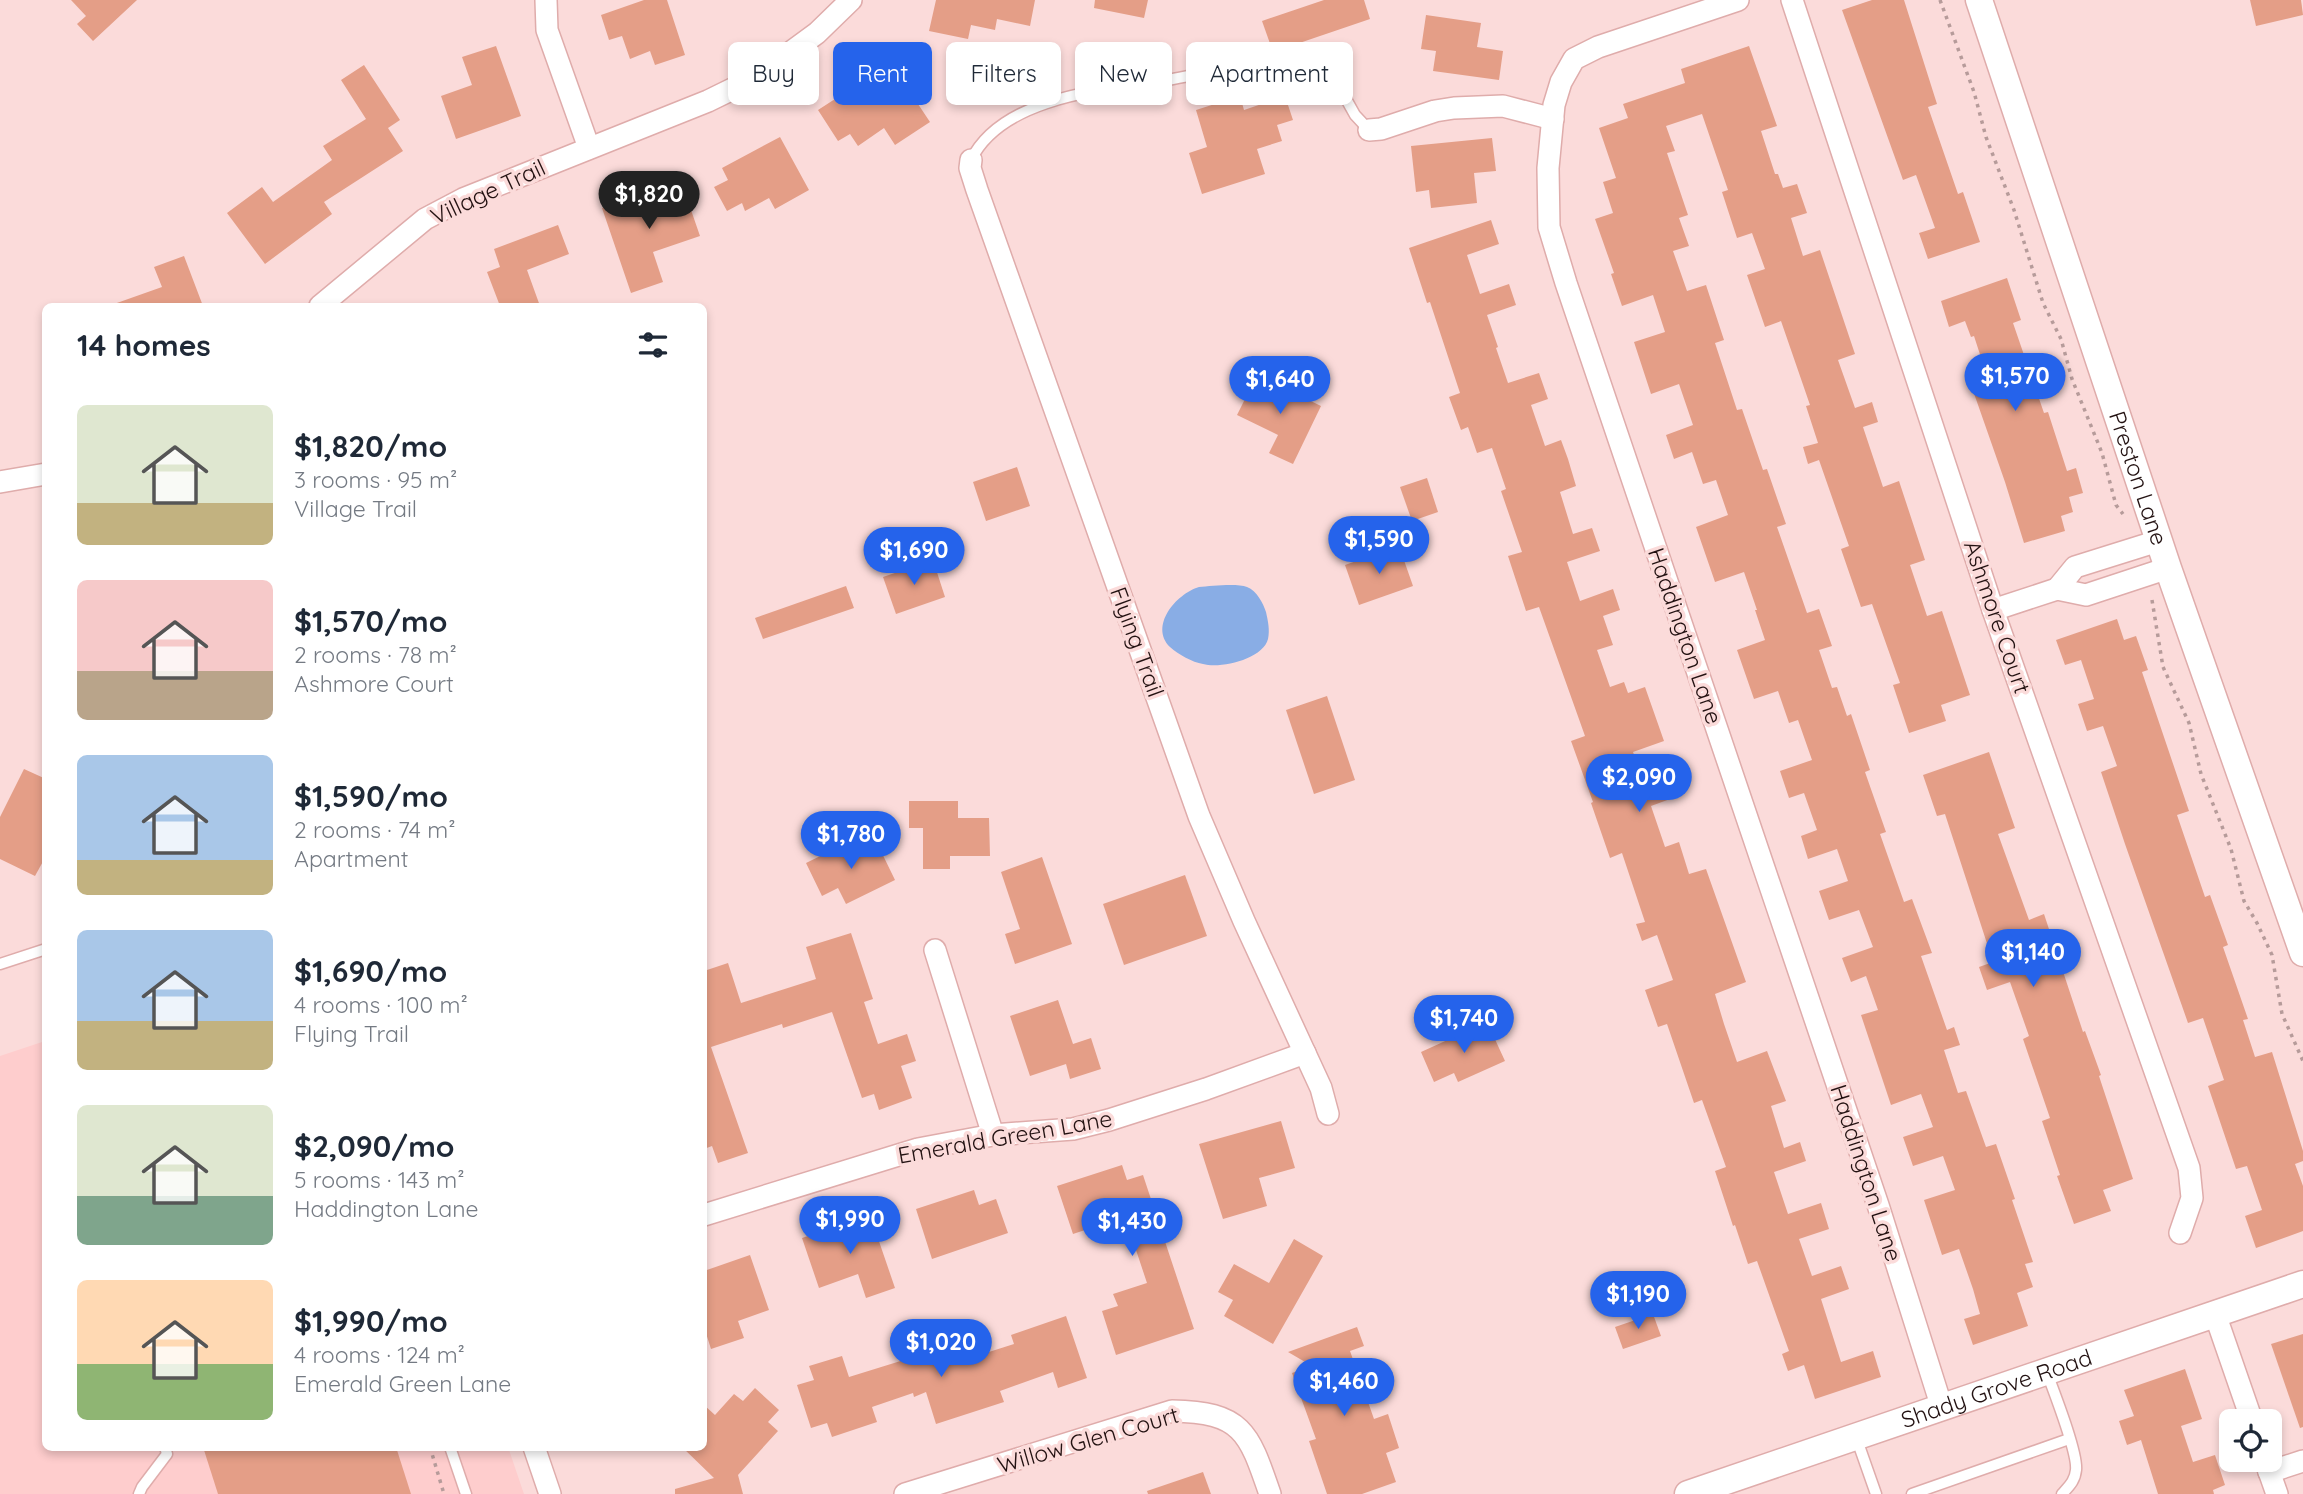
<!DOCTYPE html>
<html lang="en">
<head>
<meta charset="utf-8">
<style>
  :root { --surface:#fff; --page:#f2f2f3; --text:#1f2937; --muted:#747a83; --accent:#2563eb }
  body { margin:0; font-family:Quicksand,sans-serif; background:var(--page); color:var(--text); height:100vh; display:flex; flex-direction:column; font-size:26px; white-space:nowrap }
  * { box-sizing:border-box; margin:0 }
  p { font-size:23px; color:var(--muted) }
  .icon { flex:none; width:38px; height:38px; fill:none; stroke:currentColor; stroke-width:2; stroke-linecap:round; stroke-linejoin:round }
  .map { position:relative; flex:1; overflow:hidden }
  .details { position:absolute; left:42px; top:303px; width:665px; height:1148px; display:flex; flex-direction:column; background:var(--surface); border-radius:10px; box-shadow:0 4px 10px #0003 }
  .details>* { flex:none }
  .top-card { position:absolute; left:728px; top:42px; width:665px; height:63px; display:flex; gap:14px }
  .buttons { position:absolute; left:2219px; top:1409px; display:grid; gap:14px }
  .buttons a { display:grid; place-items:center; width:63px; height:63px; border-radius:10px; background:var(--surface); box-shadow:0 4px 10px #0003; font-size:35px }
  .price { position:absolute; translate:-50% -60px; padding:0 16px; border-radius:24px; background:var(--accent); color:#fff; font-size:23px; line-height:46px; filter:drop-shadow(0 2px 4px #0008) }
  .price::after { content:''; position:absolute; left:50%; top:42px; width:21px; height:16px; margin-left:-10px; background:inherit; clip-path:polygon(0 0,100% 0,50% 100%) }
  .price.selected { background:#222; color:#fff }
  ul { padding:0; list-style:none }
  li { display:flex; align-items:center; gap:21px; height:175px; padding:0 35px }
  li span { display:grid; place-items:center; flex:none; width:196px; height:140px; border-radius:10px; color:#555 }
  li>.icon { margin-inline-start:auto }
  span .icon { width:84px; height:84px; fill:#fffc; stroke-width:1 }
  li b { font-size:30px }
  h2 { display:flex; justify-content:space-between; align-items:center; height:84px; padding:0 35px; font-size:30px }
  .tag { padding:0 24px; border-radius:10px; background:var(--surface); box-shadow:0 4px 10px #0003; font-size:24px; line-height:63px }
  .tag.selected { background:var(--accent); color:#fff }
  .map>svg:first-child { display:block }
  .built { fill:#fecdcd }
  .water { fill:#89ade5 }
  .building { fill:#e49e87 }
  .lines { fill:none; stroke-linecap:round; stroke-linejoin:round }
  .service-casing { stroke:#dfacab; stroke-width:13 }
  .minor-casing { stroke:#dfacab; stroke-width:24 }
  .tertiary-casing { stroke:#dfacab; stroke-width:29 }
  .path { stroke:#b69b9a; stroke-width:3.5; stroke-dasharray:3.5 5; stroke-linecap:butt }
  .service { stroke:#fff; stroke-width:10 }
  .minor { stroke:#fff; stroke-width:21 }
  .tertiary { stroke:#fff; stroke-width:26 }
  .labels { text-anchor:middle; stroke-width:7; stroke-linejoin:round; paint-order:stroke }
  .street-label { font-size:23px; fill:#211; stroke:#fbdbda }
</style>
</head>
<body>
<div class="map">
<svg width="2303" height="1494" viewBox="0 0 2303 1494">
  <rect width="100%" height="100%" fill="#fbdbda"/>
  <path class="built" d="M45 1041 46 1447H508L524 1494H0V1056Z"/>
  <path class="water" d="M1199 587C1211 586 1237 583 1247 587 1257 591 1263 603 1266 612 1268 621 1270 630 1268 639 1263 659 1221 669 1203 664 1192 662 1179 655 1170 647 1149 626 1176 594 1199 587Z"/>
  <g class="building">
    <path d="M71 0H137L93 41 77 24 86 16Z"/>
    <path d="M644 0H667L685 55 655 65 650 51 630 59 622 36 609 40 601 15Z"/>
    <path d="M936 0H1035L1030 26 997 19 995 30 971 25 968 39 929 31Z"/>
    <path d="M1095 0H1148L1144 18 1094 8Z"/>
    <path d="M1324 0H1364L1370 19 1273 52 1262 21Z"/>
    <path d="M1872 0H1904L1937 104 1928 107 1958 194 1963 192 1980 242 1928 259 1919 233 1935 228 1916 175 1903 180 1842 10Z"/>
    <path d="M2250 0H2301L2303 15 2256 26Z"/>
    <path d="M1426 15 1481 23 1477 47 1503 51 1499 80 1433 71 1436 51 1421 49Z"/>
    <path d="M496 46 521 116 456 139 441 96 472 85 462 57Z"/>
    <path d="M1749 46 1777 126 1761 131 1775 174H1778L1783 188 1797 184 1807 213 1791 218 1803 256 1820 250 1855 354 1838 360 1855 408 1872 402 1878 422 1863 427 1883 487 1899 481 1925 560 1910 565 1927 616 1942 611 1970 695 1941 705 1946 721 1909 733 1893 685 1900 683 1872 604 1861 607 1841 549 1849 546 1819 460 1808 464 1803 447 1818 443 1806 406 1810 405 1781 321 1765 327 1747 275 1765 269 1752 233 1737 238 1722 192 1728 190 1702 114 1666 126 1675 151 1667 153 1688 215 1679 218 1689 246 1673 251 1687 291 1706 285 1724 340 1715 343 1737 410 1742 409 1763 470 1767 469 1786 524 1777 527 1807 613 1819 609 1832 646 1819 650 1832 688 1837 687 1847 716 1851 714 1870 770 1865 772 1886 832 1880 834 1904 902 1912 899 1932 953 1921 956 1947 1030 1954 1027 1960 1045 1944 1050 1958 1093 1966 1091 1986 1147 1996 1144 2015 1199 2012 1200 2033 1262 2025 1264 2033 1287 2017 1293 2028 1326 1973 1345 1964 1319 1980 1314 1973 1289 1959 1249 1942 1255 1924 1200 1955 1190 1943 1156 1913 1166 1903 1137 1933 1127 1921 1094 1891 1105 1861 1015 1878 1010 1866 976 1851 982 1842 958 1873 947 1859 910 1829 920 1819 891 1848 881 1837 849 1808 859 1801 836 1817 830 1804 793 1789 798 1780 771 1812 760 1798 720 1789 723 1778 691 1754 699 1737 650 1765 640 1755 610H1757L1744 572 1715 582 1696 527 1728 515 1716 480 1703 484 1692 452 1674 459 1666 435 1693 425 1679 384 1651 394 1634 342 1665 332 1653 295 1622 306 1611 274 1614 273 1595 219 1613 213 1603 182 1616 178 1599 128 1628 118 1623 104 1685 83 1681 69Z"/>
    <path d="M364 65 400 120 388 128 403 151 324 202 332 214 265 264 227 213 262 187 273 202 332 160 323 146 366 119 341 80Z"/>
    <path d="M866 79 874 91 886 83 897 100 910 92 930 122 895 145 884 128 858 146 850 134 838 141 818 110Z"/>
    <path d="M1240 96 1244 110 1285 96 1293 120 1277 125 1282 141 1257 149 1265 174 1202 194 1189 153 1207 147 1196 110Z"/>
    <path d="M780 137 809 190 775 209 769 198 745 211 742 203 727 211 714 187 728 180 722 168Z"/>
    <path d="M1492 138 1496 171 1474 173 1477 203 1431 208 1429 190 1416 192 1411 146Z"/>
    <path d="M681 181 700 236 653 252 663 282 631 293 602 208Z"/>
    <path d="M1491 220 1499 244 1467 255 1480 294 1509 284 1516 305 1487 315 1498 347 1496 348 1508 383 1539 373 1548 399 1531 405 1545 446 1561 440 1568 459 1576 486 1560 492 1573 534 1592 528 1600 551 1567 562 1580 601 1613 589 1620 610 1603 616 1613 645 1597 650 1610 687 1624 682 1628 693 1645 687 1664 741 1633 752 1645 784 1674 774 1681 795 1651 806 1665 847 1679 842 1689 874 1706 869 1746 982 1715 994 1724 1024 1737 1062 1767 1051 1786 1101 1771 1106 1784 1148 1800 1142 1806 1161 1774 1172 1788 1214 1821 1203 1829 1229 1799 1239 1812 1276 1841 1266 1849 1289 1821 1299 1841 1362 1873 1351 1881 1377 1815 1399 1804 1365 1788 1371 1782 1354 1789 1351 1757 1261 1748 1264 1735 1225 1733 1226 1715 1171 1726 1167 1702 1100 1694 1103 1667 1024 1658 1027 1645 990 1673 980 1657 935 1642 941 1636 924 1645 922 1622 853 1610 858 1591 803 1593 802 1571 741 1585 736 1539 607 1526 611 1508 556 1522 552 1501 491 1506 489 1492 448 1477 453 1468 427 1461 430 1449 397 1460 393 1430 302 1427 303 1409 248Z"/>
    <path d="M558 225 569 254 527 270 540 306H500L487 272 500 267 494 249Z"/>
    <path d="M184 256 203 306H115L114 304 162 287 154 267Z"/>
    <path d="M2007 278 2021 320 2013 323 2044 413 2048 412 2067 471 2076 468 2083 493 2069 497 2073 512 2061 516 2065 531 2024 543 2005 482 1970 382 1987 376 1974 336 1971 337 1965 321 1949 327 1941 301Z"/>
    <path d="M1257 375 1321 406 1293 464 1269 453 1278 435 1237 415Z"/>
    <path d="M1017 467 1030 506 986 521 973 482Z"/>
    <path d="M1427 478 1438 512 1412 521 1400 487Z"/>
    <path d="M1399 546 1413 586 1359 605 1345 565Z"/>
    <path d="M933 560 945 597 896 614 883 577Z"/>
    <path d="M846 586 854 608 763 639 755 618Z"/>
    <path d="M2117 619 2124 640 2136 636 2148 670 2142 672 2189 811 2177 815 2205 897 2210 895 2228 945 2223 947 2248 1019 2243 1020 2255 1057 2272 1052 2303 1151V1161L2295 1164 2303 1186V1231L2256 1248 2245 1216 2262 1210 2247 1166 2236 1169 2208 1086 2224 1080 2203 1018 2188 1023 2125 844 2101 772 2117 766 2103 726 2087 731 2078 704 2094 699 2081 660 2065 665 2056 640Z"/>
    <path d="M1327 696 1355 780 1314 794 1286 710Z"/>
    <path d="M1989 752 2015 828 1998 834 2029 920 2044 914 2083 1032 2085 1031 2101 1075 2099 1076 2133 1179 2103 1190 2111 1211 2074 1224 2057 1176 2060 1175 2042 1121 2050 1118 2023 1039 2029 1036 2010 982 1987 990 1979 967 1993 962 1945 814 1937 816 1923 775Z"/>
    <path d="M24 769 46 779V856L35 876 0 859V817Z"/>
    <path d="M909 801H958V818H989L990 856H950V869H923V828H909Z"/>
    <path d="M857 838 862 850 877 843 895 880 846 904 838 888 822 896 806 863Z"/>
    <path d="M1042 857 1072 944 1015 964 1005 934 1020 929 1001 872Z"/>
    <path d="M1185 875 1207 936 1124 965 1103 904Z"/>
    <path d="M851 933 873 999 864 1002 878 1044 907 1034 916 1061 901 1066 912 1098 879 1110 874 1094 862 1098 832 1012 783 1028 782 1024 711 1047 748 1153 718 1163 712 1146 704 1149V971L728 963 741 1003 816 979 806 947Z"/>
    <path d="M1058 1000 1073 1044 1091 1038 1101 1069 1070 1079 1066 1064 1030 1076 1010 1016Z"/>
    <path d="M1487 1022 1505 1061 1458 1082 1454 1073 1434 1082 1421 1052Z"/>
    <path d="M1281 1121 1295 1168 1259 1178 1267 1206 1223 1219 1199 1144Z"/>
    <path d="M1122 1165 1127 1180 1143 1175 1194 1329 1116 1355 1102 1311 1118 1306 1113 1294 1147 1283 1131 1235 1124 1217 1073 1234 1057 1186Z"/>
    <path d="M974 1190 979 1205 996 1199 1008 1233 932 1259 916 1209Z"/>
    <path d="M870 1215 895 1288 866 1298 858 1274 819 1288 802 1238Z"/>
    <path d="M1294 1239 1323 1256 1273 1344 1224 1316 1233 1300 1218 1292 1234 1264 1269 1283Z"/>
    <path d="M750 1255 769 1310 738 1321 744 1338 711 1349 704 1327V1271Z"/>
    <path d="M1653 1314 1661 1336 1623 1349 1615 1327Z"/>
    <path d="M1066 1316 1087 1378 1058 1388 1053 1372 1000 1391 1004 1402 936 1424 926 1392 914 1397 913 1393 872 1407 877 1422 832 1437 827 1423 811 1428 797 1385 814 1380 809 1366 842 1356 849 1377 965 1341 970 1358 1014 1344 1011 1335Z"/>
    <path d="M1357 1327 1364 1346 1350 1351 1374 1419 1388 1414 1399 1448 1386 1453 1396 1482 1362 1494H1327L1309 1441 1316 1439 1292 1373 1312 1366 1288 1352Z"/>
    <path d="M2303 1334V1427L2300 1428 2271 1344Z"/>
    <path d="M2185 1369 2202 1419 2181 1426 2193 1462 2215 1455 2225 1485 2213 1490 2214 1494H2158L2141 1440 2127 1445 2119 1421 2134 1416 2124 1390Z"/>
    <path d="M755 1388 779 1410 768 1422 778 1431 738 1475 743 1494H675V1489L714 1478 682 1447H704V1405L715 1415 734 1394 743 1401Z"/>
    <path d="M203 1447H396L411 1494H218Z"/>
    <path d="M1203 1472 1211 1494H1148L1147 1491Z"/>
  </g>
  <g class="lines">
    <defs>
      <g id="service">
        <path d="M971 160C1001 99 1097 90 1156 82 1175 79 1195 74 1214 72 1251 68 1300 74 1336 81L1355 115 1369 130"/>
        <path d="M0 964 46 949"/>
        <path d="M2047 1373C2054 1392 2078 1453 2076 1470 2075 1481 2069 1486 2062 1494"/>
        <path d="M1856 1437 1876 1494"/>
        <path d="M450 1447 466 1494"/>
        <path d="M139 1494 142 1487 167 1454 165 1447"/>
        <path d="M1912 1494 2069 1439"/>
      </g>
      <g id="minor">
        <path d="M546 0 547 30 589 148"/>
        <path d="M1738 0 1598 47 1574 59 1561 82 1554 105 1548 168 1549 227 1566 283 1878 1205 1942 1408"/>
        <path d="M1792 0 1993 610 2189 1168 2192 1198 2180 1233"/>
        <path d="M1369 130 1381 129 1435 111 1454 108 1503 106 1553 119"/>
        <path d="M971 160 970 168 977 190 1199 816 1244 921 1321 1088 1328 1114"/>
        <path d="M320 306 425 219 463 199 708 101 757 77 817 33 851 0"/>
        <path d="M0 482 46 474"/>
        <path d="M2057 589 2075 567 2158 541"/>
        <path d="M1993 610 2057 589 2086 595 2168 568"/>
        <path d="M935 950 993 1135"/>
        <path d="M704 1215 918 1149 993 1135 1073 1129 1109 1120 1206 1089 1305 1053"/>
        <path d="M2215 1314 2252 1421"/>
        <path d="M534 1447 550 1494"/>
        <path d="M2265 1460 2277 1494"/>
        <path d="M2269 1472 2303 1461"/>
        <path d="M905 1494 1172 1411C1243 1412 1249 1433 1270 1494"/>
      </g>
      <g id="tertiary">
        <path id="s1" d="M1979 0 2168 568 2303 953"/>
        <path id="s2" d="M1688 1494 2303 1284"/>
      </g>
    </defs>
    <use href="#service" class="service-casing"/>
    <use href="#minor" class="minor-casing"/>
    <use href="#tertiary" class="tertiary-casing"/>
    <g class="path">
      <path d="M1940 0 1974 92 1986 137 2014 210 2043 303 2061 339 2072 379 2102 453 2116 505 2123 514"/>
      <path d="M2152 600 2163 667 2189 723 2201 774 2231 849 2244 901 2257 923 2272 955 2282 1014 2303 1061"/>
      <path d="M430 1447 444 1494"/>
    </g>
    <use href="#service" class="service"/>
    <use href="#minor" class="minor"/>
    <use href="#tertiary" class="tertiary"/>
  </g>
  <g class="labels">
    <g class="street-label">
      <text transform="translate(488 192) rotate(-25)" y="8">Village Trail</text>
      <text dy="8" stroke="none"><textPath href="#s1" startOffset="504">Preston Lane</textPath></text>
      <text transform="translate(1997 617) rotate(71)" y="8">Ashmore Court</text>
      <text transform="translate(1685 636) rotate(71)" y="8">Haddington Lane</text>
      <text transform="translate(1137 642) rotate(70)" y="8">Flying Trail</text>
      <text transform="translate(1005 1137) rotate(-10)" y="8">Emerald Green Lane</text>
      <text transform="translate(1866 1173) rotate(72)" y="8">Haddington Lane</text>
      <text dy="8" stroke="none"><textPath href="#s2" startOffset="326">Shady Grove Road</textPath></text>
      <text transform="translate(1088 1440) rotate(-16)" y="8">Willow Glen Court</text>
    </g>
  </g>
</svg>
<div class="buttons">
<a><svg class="icon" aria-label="locate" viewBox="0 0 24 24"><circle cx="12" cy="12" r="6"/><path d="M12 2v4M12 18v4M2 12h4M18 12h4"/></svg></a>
</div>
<b class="price selected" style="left:649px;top:231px">$1,820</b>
<b class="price" style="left:2015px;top:413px">$1,570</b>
<b class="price" style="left:1280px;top:416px">$1,640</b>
<b class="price" style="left:1379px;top:576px">$1,590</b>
<b class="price" style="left:914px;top:587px">$1,690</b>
<b class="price" style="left:1639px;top:814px">$2,090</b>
<b class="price" style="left:851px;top:871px">$1,780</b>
<b class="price" style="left:2033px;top:989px">$1,140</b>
<b class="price" style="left:1464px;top:1055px">$1,740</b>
<b class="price" style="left:850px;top:1256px">$1,990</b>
<b class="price" style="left:1132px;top:1258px">$1,430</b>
<b class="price" style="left:1638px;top:1331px">$1,190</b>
<b class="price" style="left:941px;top:1379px">$1,020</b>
<b class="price" style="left:1344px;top:1418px">$1,460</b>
<div class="top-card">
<a class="tag">Buy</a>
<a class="tag selected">Rent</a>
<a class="tag">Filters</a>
<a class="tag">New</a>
<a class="tag">Apartment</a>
</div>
<section class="details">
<h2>14 homes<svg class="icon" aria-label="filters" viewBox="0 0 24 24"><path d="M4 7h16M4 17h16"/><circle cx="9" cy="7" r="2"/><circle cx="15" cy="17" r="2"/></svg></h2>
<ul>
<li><span style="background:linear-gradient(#dfe7d0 70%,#c2b280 0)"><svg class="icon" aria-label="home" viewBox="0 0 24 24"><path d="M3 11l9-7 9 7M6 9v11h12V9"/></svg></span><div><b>$1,820/mo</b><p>3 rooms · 95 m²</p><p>Village Trail</p></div></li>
<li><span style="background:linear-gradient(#f6c9c9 65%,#b9a48a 0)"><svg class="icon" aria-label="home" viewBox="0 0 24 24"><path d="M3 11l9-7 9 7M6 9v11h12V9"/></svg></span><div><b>$1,570/mo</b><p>2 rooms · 78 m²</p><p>Ashmore Court</p></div></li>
<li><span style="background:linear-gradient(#a9c7e8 75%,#c2b280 0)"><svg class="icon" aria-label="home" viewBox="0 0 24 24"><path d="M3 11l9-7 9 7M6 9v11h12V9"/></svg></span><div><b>$1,590/mo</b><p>2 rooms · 74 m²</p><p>Apartment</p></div></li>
<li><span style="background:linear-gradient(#a9c7e8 65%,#c2b280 0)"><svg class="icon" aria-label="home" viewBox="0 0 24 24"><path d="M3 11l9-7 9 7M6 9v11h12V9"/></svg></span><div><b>$1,690/mo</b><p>4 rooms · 100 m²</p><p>Flying Trail</p></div></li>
<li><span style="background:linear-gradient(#dfe7d0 65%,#7fa58c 0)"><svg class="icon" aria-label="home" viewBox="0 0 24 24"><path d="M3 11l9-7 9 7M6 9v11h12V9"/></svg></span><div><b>$2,090/mo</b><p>5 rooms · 143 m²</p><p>Haddington Lane</p></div></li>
<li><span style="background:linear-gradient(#ffd9b3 60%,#8fb573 0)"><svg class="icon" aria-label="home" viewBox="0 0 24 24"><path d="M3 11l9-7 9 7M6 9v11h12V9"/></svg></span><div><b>$1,990/mo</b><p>4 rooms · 124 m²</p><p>Emerald Green Lane</p></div></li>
</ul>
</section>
</div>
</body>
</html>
